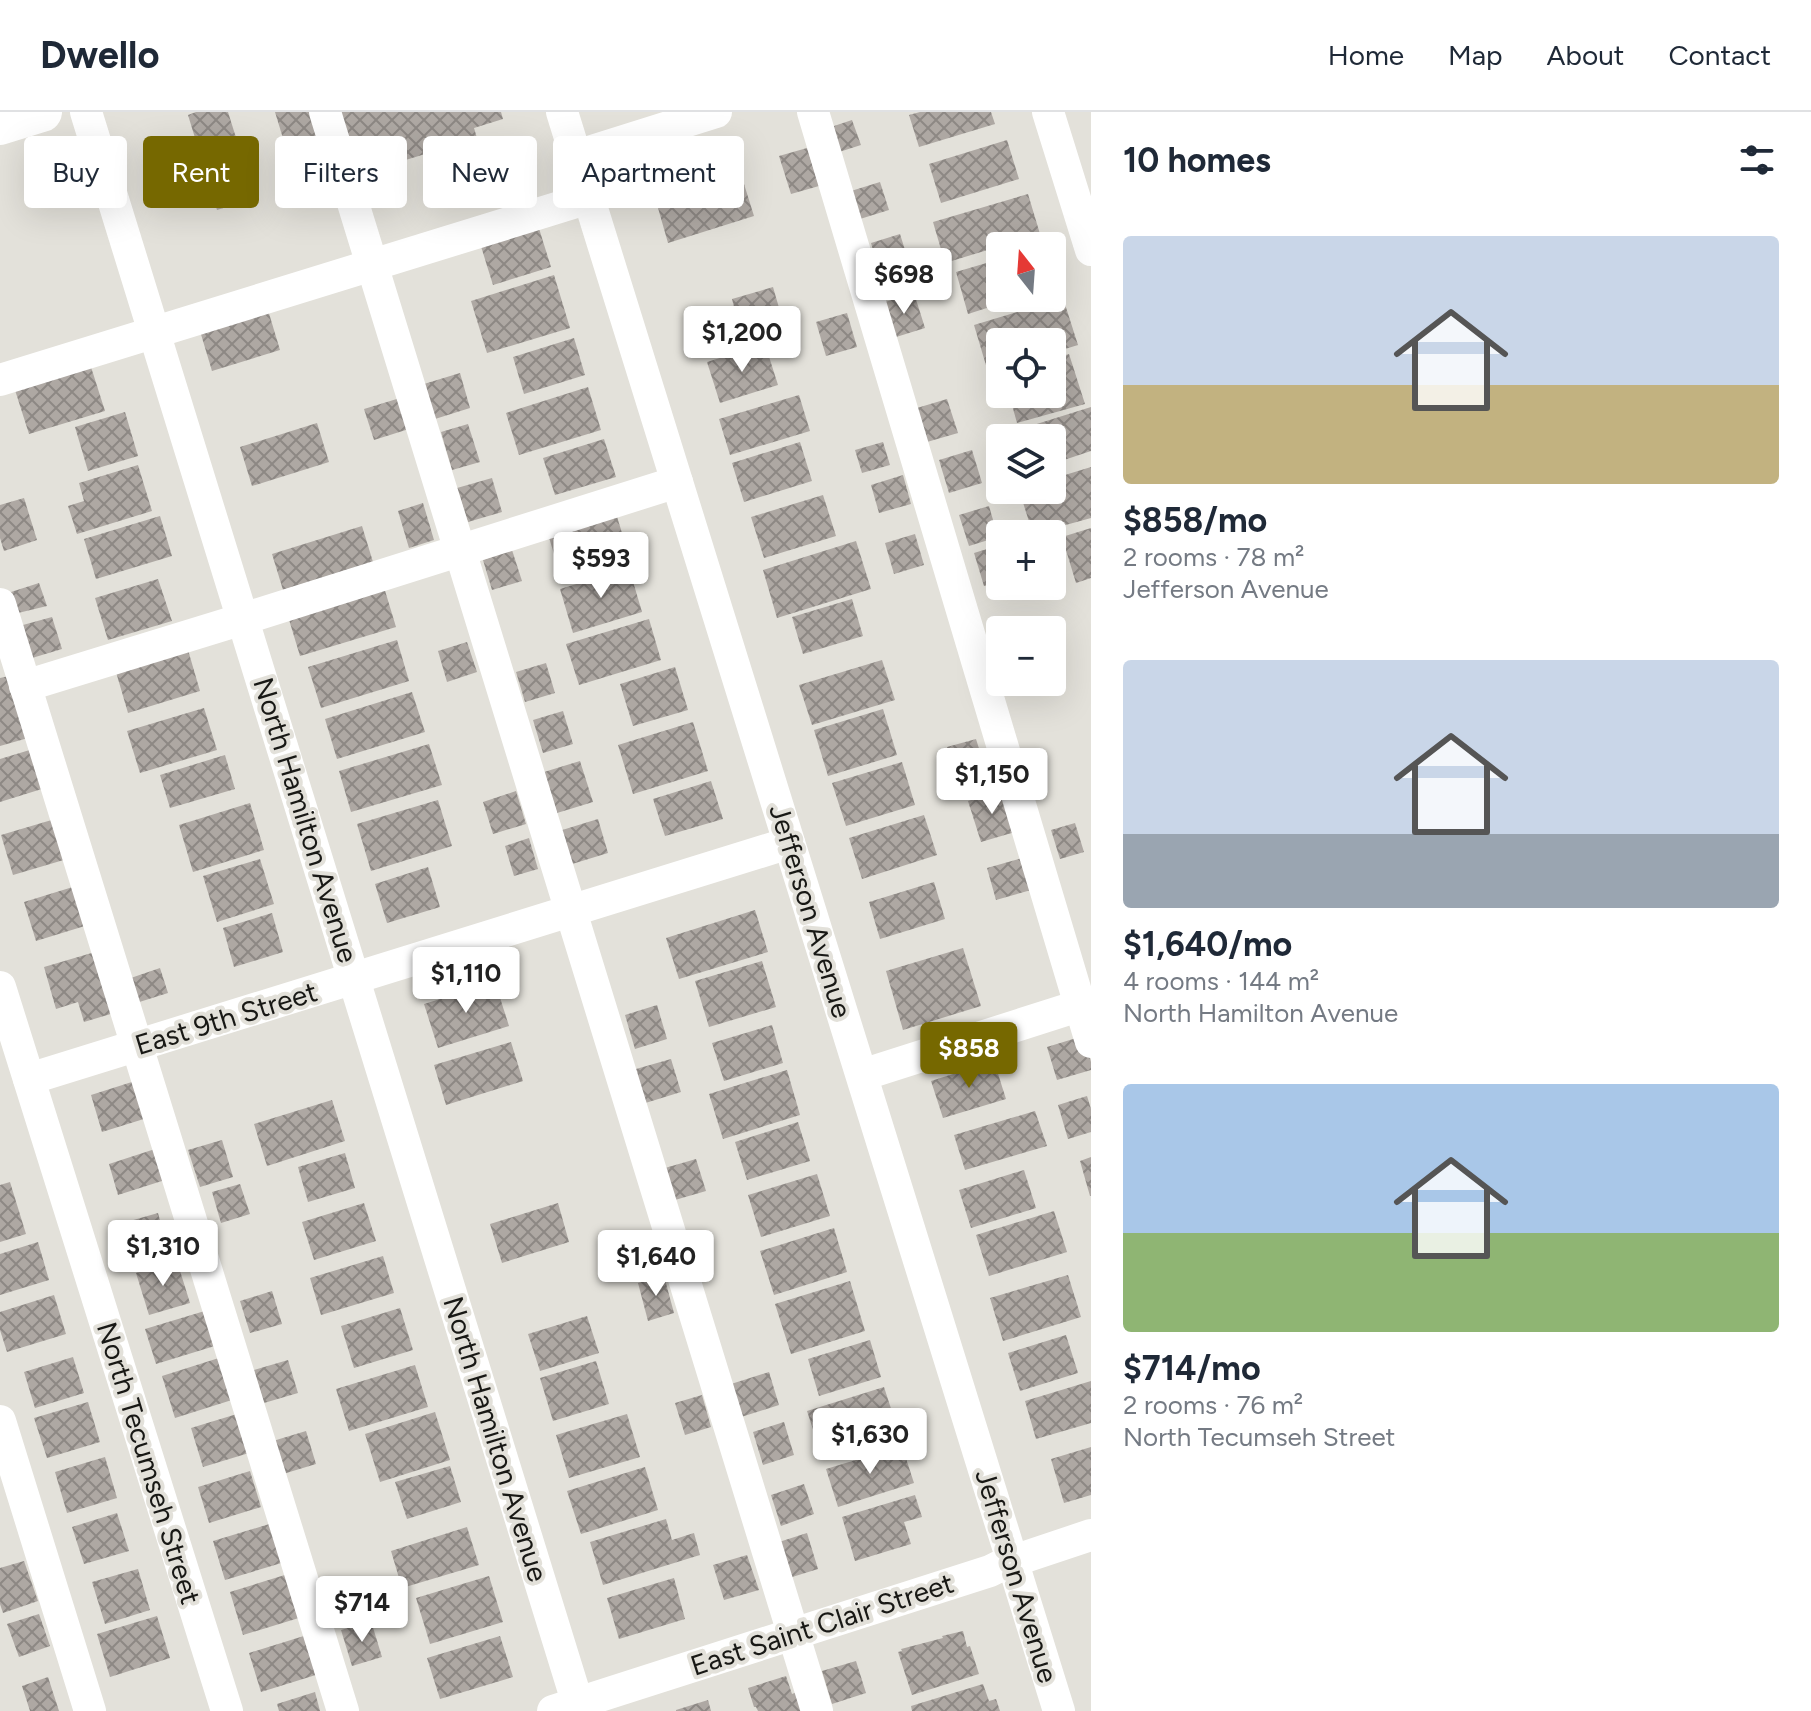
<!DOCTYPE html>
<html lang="en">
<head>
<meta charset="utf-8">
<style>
  :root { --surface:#fff; --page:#f2f2f3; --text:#1f2937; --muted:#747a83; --line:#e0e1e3; --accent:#766800 }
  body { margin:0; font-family:Figtree,sans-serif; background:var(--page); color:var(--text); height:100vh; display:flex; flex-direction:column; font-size:30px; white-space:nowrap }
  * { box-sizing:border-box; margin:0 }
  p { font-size:26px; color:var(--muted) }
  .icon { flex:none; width:44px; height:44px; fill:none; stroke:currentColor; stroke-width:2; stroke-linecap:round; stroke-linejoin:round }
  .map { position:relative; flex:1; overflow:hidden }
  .panel { display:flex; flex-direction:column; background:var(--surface); width:720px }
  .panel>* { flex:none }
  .banner { position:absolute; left:24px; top:24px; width:760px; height:72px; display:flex; gap:16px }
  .needle { width:52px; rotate:343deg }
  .tools { position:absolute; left:986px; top:120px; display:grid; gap:16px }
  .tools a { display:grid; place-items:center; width:80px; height:80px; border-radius:8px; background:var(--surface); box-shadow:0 8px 32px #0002; font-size:40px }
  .price { position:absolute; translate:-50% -68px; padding:0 18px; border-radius:8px; background:#fff; color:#222; font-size:26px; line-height:52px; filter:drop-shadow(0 2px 4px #0008) }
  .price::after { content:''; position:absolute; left:50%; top:48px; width:24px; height:18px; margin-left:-12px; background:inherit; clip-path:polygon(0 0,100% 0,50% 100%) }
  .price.on { background:var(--accent); color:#fff }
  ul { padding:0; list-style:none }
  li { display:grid; align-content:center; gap:16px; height:424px; padding:0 32px }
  li span { display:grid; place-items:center; height:248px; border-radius:8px; color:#555 }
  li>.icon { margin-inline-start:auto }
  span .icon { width:144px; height:144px; fill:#fffc; stroke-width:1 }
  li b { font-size:34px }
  h2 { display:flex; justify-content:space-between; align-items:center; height:96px; padding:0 32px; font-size:34px }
  .chip { padding:0 28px; border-radius:8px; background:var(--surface); box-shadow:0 8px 32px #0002; font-size:28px; line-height:72px }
  .chip.on { background:var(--accent); color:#fff }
  header { display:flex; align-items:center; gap:48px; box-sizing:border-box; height:112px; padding:0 40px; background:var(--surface); border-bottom:2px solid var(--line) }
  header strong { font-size:38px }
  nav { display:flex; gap:44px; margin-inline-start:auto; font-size:28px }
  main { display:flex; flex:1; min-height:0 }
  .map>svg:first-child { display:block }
  .building { fill:url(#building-cross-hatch) }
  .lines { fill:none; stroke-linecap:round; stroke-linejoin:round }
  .minor { stroke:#fff; stroke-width:32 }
  .major { stroke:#fff; stroke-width:40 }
  .labels { text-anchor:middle; stroke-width:8; stroke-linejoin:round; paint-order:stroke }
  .street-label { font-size:28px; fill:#181815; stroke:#e3e1da }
</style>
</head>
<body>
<header>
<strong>Dwello</strong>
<nav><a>Home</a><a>Map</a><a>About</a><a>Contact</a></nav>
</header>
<main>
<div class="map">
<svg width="1091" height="1599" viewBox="0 0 1091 1599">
  <defs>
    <pattern id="building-cross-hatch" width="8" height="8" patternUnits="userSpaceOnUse" patternTransform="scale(2)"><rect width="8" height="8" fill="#aea8a3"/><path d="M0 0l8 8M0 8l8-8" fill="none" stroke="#8d8884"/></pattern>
  </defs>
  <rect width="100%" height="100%" fill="#e3e1da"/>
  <g class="building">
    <path d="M196 0H228L255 86 217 98 188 3Z"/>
    <path d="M275 0H311L332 69 299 79Z"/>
    <path d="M337 0H501L503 7 474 16 477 26 357 63Z"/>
    <path d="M920 0H991L995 12 919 35 909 3Z"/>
    <path d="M852 8 861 33 836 41 828 16Z"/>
    <path d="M1007 28 1019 67 941 91 929 52Z"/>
    <path d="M807 36 819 74 791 82 779 44Z"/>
    <path d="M739 56 754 104 668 131 654 82Z"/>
    <path d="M880 70 889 98 860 107 851 79Z"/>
    <path d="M1028 82 1040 122 945 151 933 110Z"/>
    <path d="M537 110 551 155 493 173 479 128Z"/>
    <path d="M900 122 914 167 884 176 871 131Z"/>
    <path d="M1000 147V186L1015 187 968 202 956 160Z"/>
    <path d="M554 163 570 216 487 241 471 189Z"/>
    <path d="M773 175 784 213 703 238 696 215 736 203 732 187Z"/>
    <path d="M914 181 925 216 893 226 882 191Z"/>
    <path d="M1063 186 1078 233 1052 241V230H1000V256L988 260 974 213Z"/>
    <path d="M268 198 280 238 212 259 200 219Z"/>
    <path d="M847 201 857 235 826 244 816 210Z"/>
    <path d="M574 226 585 263 524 282 513 245Z"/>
    <path d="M765 232 778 273 720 291 707 250Z"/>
    <path d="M1069 242 1085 292 1017 311 1009 282H1052V247Z"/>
    <path d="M91 255 105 299 29 322 15 278Z"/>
    <path d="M460 261 470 296 435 307 424 272Z"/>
    <path d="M588 275 601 318 519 343 506 301Z"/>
    <path d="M799 283 810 319 730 343 719 307Z"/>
    <path d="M400 286 409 317 374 328 364 297Z"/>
    <path d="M947 287 958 321 927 330 917 296Z"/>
    <path d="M1091 295V339L1052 352V326H1009L1008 321Z"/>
    <path d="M125 300 138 344 88 359 75 315Z"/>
    <path d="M317 311 329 350 252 374 240 335Z"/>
    <path d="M468 312 480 350 452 358 441 320Z"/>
    <path d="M604 327 616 365 555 383 543 346Z"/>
    <path d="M800 330 812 369 744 390 732 351Z"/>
    <path d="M883 330 890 353 862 361 855 338Z"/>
    <path d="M972 338 982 371 949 381 939 348Z"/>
    <path d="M138 353 152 399 77 422 68 394 84 389 79 371Z"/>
    <path d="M1091 355V406L1033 422 1019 378H1052V367Z"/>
    <path d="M903 363 911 392 879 401 871 373Z"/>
    <path d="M492 366 502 400 468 410 457 376Z"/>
    <path d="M823 383 836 424 764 446 751 405Z"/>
    <path d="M24 386 37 428 4 439 0 426V393Z"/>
    <path d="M423 391 434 428 409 436 398 399Z"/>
    <path d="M989 394 998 425 969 434 959 403Z"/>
    <path d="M615 398 629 444 561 465 547 419Z"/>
    <path d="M160 404 172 444 96 467 84 427Z"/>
    <path d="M362 414 373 450 283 478 272 442Z"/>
    <path d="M1091 416V466L1076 471 1062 425Z"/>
    <path d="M915 422 924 453 894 462 885 431Z"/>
    <path d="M856 429 871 477 777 506 763 458Z"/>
    <path d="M1000 433V469L984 474 974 441Z"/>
    <path d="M512 438 522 469 492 478 483 448Z"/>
    <path d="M629 456 642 500 573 521 560 477Z"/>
    <path d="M158 467 172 509 108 528 95 486Z"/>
    <path d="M39 471 47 494 18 501 11 480Z"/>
    <path d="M383 472 396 515 300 544 287 501Z"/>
    <path d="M852 487 863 524 803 542 792 505Z"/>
    <path d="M52 505 62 537 32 546 23 513Z"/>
    <path d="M649 507 661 548 579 573 566 532Z"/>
    <path d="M397 528 409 569 321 596 308 555Z"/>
    <path d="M467 530 477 560 447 570 438 539Z"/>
    <path d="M188 538 200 579 128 601 116 560Z"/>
    <path d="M882 548 895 588 812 613 799 573Z"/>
    <path d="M546 551 555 581 525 590 516 560Z"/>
    <path d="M675 555 688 598 633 614 620 572Z"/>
    <path d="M9 564 28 626 0 634V566Z"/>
    <path d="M412 580 425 620 337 647 325 607Z"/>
    <path d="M204 596 217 638 140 661 127 619Z"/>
    <path d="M883 597 897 643 828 664 814 618Z"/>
    <path d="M563 599 573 632 543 641 533 608Z"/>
    <path d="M693 610 708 659 633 682 618 633Z"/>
    <path d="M976 627 988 665 959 674 947 635Z"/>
    <path d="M429 632 442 673 351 700 339 659Z"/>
    <path d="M33 637 45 676 0 690V647Z"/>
    <path d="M225 643 235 677 170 696 160 663Z"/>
    <path d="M580 649 593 690 557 701 544 660Z"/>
    <path d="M902 650 915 693 846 714 832 671Z"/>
    <path d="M711 669 723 707 665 724 653 687Z"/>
    <path d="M1002 678 1015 720 981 730 968 689Z"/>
    <path d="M516 679 526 712 493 722 483 690Z"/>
    <path d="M438 688 452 734 371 759 357 712Z"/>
    <path d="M250 691 264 738 193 760 179 713Z"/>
    <path d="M924 703 937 743 862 767 849 726Z"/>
    <path d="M55 707 67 747 13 763 1 723Z"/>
    <path d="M598 707 608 741 569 753 559 719Z"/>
    <path d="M1075 711 1084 740 1060 747 1051 718Z"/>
    <path d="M529 726 538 757 514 764 505 734Z"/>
    <path d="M1022 746 1031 778 996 788 987 756Z"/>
    <path d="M260 747 274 792 217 810 203 764Z"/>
    <path d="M428 755 440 795 387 811 375 772Z"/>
    <path d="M934 770 945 807 880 827 869 790Z"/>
    <path d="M76 774 88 813 36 829 24 790Z"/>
    <path d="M755 798 768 840 679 867 666 826Z"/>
    <path d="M272 801 283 840 234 855 223 816Z"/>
    <path d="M963 836 981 894 903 918 886 859Z"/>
    <path d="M95 840 114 901 84 910 78 890 56 897 44 855Z"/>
    <path d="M762 849 776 895 709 915 695 869Z"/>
    <path d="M160 856 168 881 133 892 125 868Z"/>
    <path d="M495 870 509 914 438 936 424 892Z"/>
    <path d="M657 893 667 927 635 937 625 903Z"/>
    <path d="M772 913 783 951 724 969 712 931Z"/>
    <path d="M1083 924 1091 950V958L1057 968 1047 935Z"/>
    <path d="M511 930 523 969 446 993 434 953Z"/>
    <path d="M671 947 681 980 639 993 629 959Z"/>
    <path d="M994 949 1006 987 943 1006 931 969Z"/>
    <path d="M787 958 800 1003 723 1027 709 982Z"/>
    <path d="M135 969 147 1006 102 1020 91 983Z"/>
    <path d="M1087 984 1091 997V1020L1068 1027 1058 993Z"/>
    <path d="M332 988 345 1029 267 1054 254 1012Z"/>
    <path d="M1035 999 1047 1034 965 1058 954 1023Z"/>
    <path d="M798 1010 810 1049 747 1068 735 1030Z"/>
    <path d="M222 1028 233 1065 200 1075 188 1038Z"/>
    <path d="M155 1037 165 1068 118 1083 109 1052Z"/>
    <path d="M345 1041 355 1076 308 1090 298 1055Z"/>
    <path d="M1091 1045V1084H1090L1080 1049Z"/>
    <path d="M696 1047 706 1079 675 1088 665 1056Z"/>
    <path d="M1024 1058 1036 1096 971 1116 959 1078Z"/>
    <path d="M817 1062 830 1104 761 1125 748 1083Z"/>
    <path d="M10 1070 26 1122 0 1130V1073Z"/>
    <path d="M240 1072 250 1102 221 1111 212 1080Z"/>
    <path d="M364 1091 376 1129 314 1148 302 1110Z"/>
    <path d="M558 1091 569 1130 502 1151 490 1112Z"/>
    <path d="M1054 1099 1067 1140 989 1164 976 1123Z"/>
    <path d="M158 1101 168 1138 134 1147 123 1111Z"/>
    <path d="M834 1116 847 1160 774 1183 760 1139Z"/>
    <path d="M38 1130 49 1168 0 1183V1142Z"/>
    <path d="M383 1144 394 1181 321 1203 310 1166Z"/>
    <path d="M177 1149 190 1191 149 1203 136 1161Z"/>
    <path d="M1068 1163 1081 1205 1003 1229 990 1186Z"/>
    <path d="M664 1164 674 1201 648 1209 638 1171Z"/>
    <path d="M850 1169 865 1219 791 1242 775 1192Z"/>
    <path d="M272 1179 282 1212 250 1221 240 1189Z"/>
    <path d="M54 1183 66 1222 7 1240 0 1218V1200Z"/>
    <path d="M400 1196 413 1238 354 1256 341 1214Z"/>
    <path d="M208 1198 218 1233 156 1252 145 1217Z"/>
    <path d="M587 1204 599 1241 540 1259 528 1222Z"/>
    <path d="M1066 1223 1078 1261 1020 1279 1008 1241Z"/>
    <path d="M870 1228 881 1265 819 1284 808 1247Z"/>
    <path d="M73 1245 84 1281 35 1296 24 1260Z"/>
    <path d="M222 1245 235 1287 175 1306 162 1264Z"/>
    <path d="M288 1248 298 1281 264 1291 254 1258Z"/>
    <path d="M596 1249 609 1292 553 1309 540 1266Z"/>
    <path d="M415 1253 428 1295 349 1319 336 1277Z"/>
    <path d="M769 1260 779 1293 738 1306 728 1273Z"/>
    <path d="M1091 1269V1311L1036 1327 1025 1289Z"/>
    <path d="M884 1275 896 1312 819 1336 807 1299Z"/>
    <path d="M702 1283 711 1315 685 1323 675 1291Z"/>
    <path d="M88 1290 100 1330 47 1346 34 1306Z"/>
    <path d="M435 1300 450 1348 380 1370 365 1322Z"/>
    <path d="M237 1302 249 1341 203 1355 191 1316Z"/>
    <path d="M627 1302 640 1345 569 1366 556 1323Z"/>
    <path d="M784 1310 794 1343 763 1353 753 1320Z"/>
    <path d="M306 1319 316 1352 283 1362 273 1329Z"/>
    <path d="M902 1334 914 1371 838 1395 826 1357Z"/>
    <path d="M1091 1335V1383L1064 1391 1051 1347Z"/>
    <path d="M105 1345 117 1386 67 1401 55 1360Z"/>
    <path d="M450 1354 461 1390 407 1407 395 1370Z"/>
    <path d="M645 1355 658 1398 581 1422 567 1379Z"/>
    <path d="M250 1359 261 1395 209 1411 198 1375Z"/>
    <path d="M804 1372 814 1402 781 1414 771 1383Z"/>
    <path d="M915 1383 922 1405 904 1410 911 1432 855 1449 842 1405Z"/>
    <path d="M117 1401 129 1439 84 1452 72 1415Z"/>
    <path d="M666 1407 672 1428 694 1421 700 1443 603 1473 590 1430Z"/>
    <path d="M276 1410 288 1449 225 1468 213 1429Z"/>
    <path d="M467 1415 479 1453 402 1476 391 1439Z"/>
    <path d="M807 1421 818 1457 789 1466 779 1430Z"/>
    <path d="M747 1443 759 1478 724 1488 713 1453Z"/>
    <path d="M24 1449 38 1489 3 1501 0 1492V1456Z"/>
    <path d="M138 1457 150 1498 105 1512 92 1470Z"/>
    <path d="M288 1462 302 1505 243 1523 230 1480Z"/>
    <path d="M489 1464 503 1510 430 1532 416 1486Z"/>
    <path d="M674 1466 685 1507 619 1527 607 1486Z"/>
    <path d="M39 1502 50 1534 19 1545 7 1512Z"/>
    <path d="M157 1504 170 1546 110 1565 97 1522Z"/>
    <path d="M371 1509 382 1545 352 1554 341 1518Z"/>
    <path d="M963 1519 967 1535 970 1534 979 1562 912 1583 898 1540 902 1539 901 1537 943 1526 942 1524Z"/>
    <path d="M307 1523 319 1562 261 1580 249 1541Z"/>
    <path d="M500 1524 513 1565 440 1587 427 1546Z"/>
    <path d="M856 1549 866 1581 832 1592 822 1559Z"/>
    <path d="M786 1564 792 1582 797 1580 803 1599H758L756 1595H754L748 1576Z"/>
    <path d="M48 1565 59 1599H30L22 1574Z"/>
    <path d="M983 1572 989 1589 996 1587 1000 1599H912L911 1594Z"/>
    <path d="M315 1580 320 1599H279L277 1592Z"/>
    <path d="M708 1588 711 1599H676V1598Z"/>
  </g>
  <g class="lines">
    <g class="minor">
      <path d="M86 0 580 1599"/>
      <path d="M325 0 817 1599"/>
      <path d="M562 0 1059 1599"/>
      <path d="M813 0 1091 930"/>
      <path d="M1048 0 1091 138"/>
      <path d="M576 44 716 0"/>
      <path d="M0 268 589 86"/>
      <path d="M0 492 343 1599"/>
      <path d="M25 574 243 507 677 370"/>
      <path d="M0 875 227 1599"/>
      <path d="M862 963 1091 890"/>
      <path d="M29 967 789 731"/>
      <path d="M0 1309 90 1599"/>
      <path d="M553 1599 990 1459 1004 1452 1091 1423"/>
    </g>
    <path class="major" d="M0 13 42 0"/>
  </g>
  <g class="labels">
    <g class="street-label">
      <text transform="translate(306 708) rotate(73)" y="10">North Hamilton Avenue</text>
      <text transform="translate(811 799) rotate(73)" y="10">Jefferson Avenue</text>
      <text transform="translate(226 906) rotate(-17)" y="10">East 9th Street</text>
      <text transform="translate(496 1327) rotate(73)" y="10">North Hamilton Avenue</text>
      <text transform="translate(149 1351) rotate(73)" y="10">North Tecumseh Street</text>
      <text transform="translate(1017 1464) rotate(73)" y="10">Jefferson Avenue</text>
      <text transform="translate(822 1512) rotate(-18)" y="10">East Saint Clair Street</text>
    </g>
  </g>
</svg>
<div class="tools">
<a><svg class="needle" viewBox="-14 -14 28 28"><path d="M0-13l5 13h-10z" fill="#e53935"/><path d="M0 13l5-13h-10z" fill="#747a83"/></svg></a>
<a><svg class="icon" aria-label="locate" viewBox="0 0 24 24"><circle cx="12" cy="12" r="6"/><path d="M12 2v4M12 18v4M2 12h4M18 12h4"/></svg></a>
<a><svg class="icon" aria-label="layers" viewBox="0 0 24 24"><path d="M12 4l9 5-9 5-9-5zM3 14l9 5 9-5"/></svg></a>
<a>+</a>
<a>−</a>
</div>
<b class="price" style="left:904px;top:204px">$698</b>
<b class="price" style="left:742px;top:262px">$1,200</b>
<b class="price" style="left:601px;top:488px">$593</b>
<b class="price" style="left:992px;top:704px">$1,150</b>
<b class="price" style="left:466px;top:903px">$1,110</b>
<b class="price on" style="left:969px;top:978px">$858</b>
<b class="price" style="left:163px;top:1176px">$1,310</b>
<b class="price" style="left:656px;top:1186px">$1,640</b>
<b class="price" style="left:870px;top:1364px">$1,630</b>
<b class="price" style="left:362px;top:1532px">$714</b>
<div class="banner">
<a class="chip">Buy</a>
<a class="chip on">Rent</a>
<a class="chip">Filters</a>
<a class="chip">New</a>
<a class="chip">Apartment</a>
</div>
</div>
<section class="panel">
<h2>10 homes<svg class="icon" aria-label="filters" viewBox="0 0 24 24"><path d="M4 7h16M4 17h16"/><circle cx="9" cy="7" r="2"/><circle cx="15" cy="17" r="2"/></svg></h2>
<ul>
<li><span style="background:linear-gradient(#c9d6e8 60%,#c2b280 0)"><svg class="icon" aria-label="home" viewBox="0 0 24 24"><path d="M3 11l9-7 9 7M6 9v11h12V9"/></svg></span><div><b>$858/mo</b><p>2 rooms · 78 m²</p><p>Jefferson Avenue</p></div></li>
<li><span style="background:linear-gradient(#c9d6e8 70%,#9aa5b1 0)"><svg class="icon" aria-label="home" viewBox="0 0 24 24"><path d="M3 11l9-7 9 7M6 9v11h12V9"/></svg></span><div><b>$1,640/mo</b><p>4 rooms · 144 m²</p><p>North Hamilton Avenue</p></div></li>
<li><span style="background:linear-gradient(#a9c7e8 60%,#8fb573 0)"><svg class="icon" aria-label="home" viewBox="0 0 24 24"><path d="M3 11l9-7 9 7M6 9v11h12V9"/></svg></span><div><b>$714/mo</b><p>2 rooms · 76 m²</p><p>North Tecumseh Street</p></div></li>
</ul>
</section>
</main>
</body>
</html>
